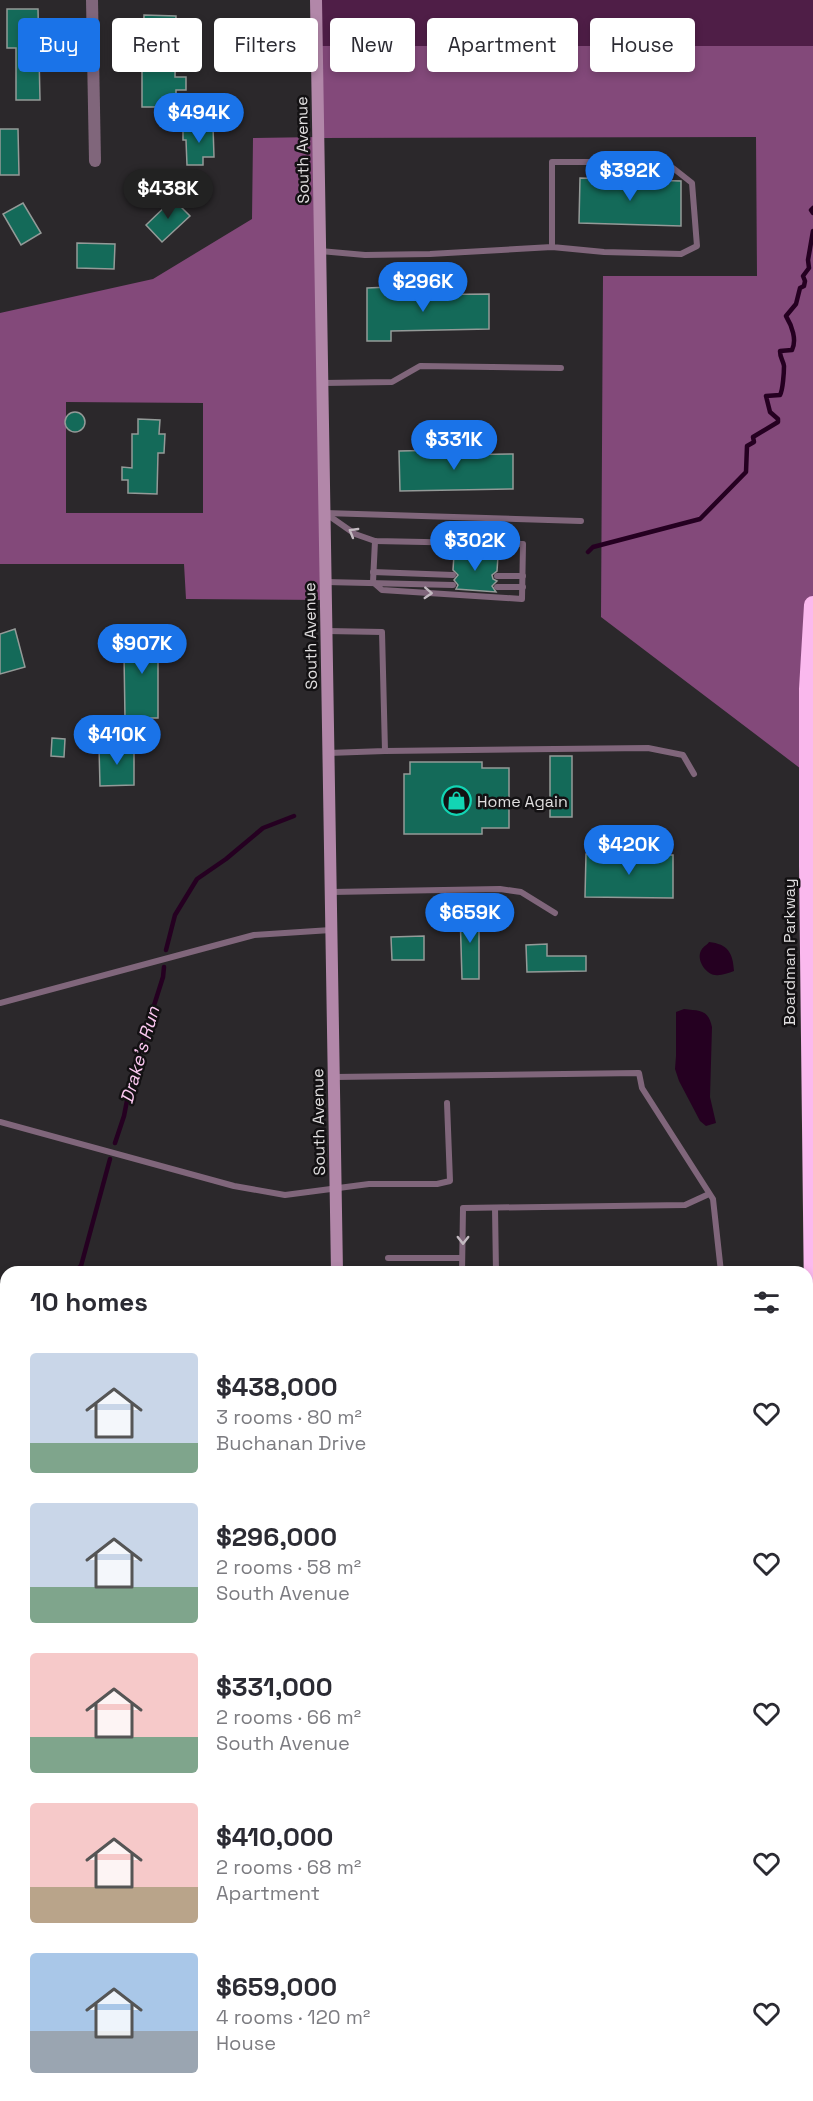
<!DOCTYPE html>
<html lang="en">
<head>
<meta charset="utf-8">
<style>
  :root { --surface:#fff; --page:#f2f2f3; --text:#2b2b33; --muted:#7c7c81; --accent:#1a73e8 }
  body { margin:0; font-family:"Space Grotesk",sans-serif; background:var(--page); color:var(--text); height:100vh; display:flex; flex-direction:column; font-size:22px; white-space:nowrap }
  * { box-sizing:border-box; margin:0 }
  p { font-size:20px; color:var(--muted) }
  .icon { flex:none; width:33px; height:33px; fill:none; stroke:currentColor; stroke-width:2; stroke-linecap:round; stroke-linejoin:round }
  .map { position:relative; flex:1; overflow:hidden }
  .details { position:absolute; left:0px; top:1266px; width:813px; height:836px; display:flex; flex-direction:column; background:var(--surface); border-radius:18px 18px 0 0; box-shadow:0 3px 9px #0003 }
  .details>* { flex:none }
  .guide { position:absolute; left:18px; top:18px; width:777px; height:54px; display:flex; gap:12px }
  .price { position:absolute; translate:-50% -51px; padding:0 14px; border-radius:21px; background:var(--accent); color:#fff; font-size:20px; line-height:39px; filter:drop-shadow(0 2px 3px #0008) }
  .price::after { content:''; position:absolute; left:50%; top:36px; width:18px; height:14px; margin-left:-9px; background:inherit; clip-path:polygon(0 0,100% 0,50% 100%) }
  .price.selected { background:#222; color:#fff }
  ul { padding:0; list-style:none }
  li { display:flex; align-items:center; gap:18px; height:150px; padding:0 30px }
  li span { display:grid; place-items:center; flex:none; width:168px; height:120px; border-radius:6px; color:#555 }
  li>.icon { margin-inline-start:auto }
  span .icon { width:72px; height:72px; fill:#fffc; stroke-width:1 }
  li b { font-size:26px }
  h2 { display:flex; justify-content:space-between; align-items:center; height:72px; padding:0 30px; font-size:26px }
  .tag { padding:0 21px; border-radius:6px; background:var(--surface); box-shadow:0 3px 9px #0003; font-size:21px; line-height:54px }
  .tag.selected { background:var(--accent); color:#fff }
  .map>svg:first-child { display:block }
  .green { fill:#4f1e47 }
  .forest { fill:#83497a; fill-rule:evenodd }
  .water { fill:#250021 }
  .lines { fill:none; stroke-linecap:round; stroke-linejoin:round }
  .stream { stroke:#250021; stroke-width:4.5 }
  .building { fill:#146a59; stroke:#949a98; stroke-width:1.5 }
  .lane { stroke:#80667b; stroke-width:6 }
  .street { stroke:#80667b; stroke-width:12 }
  .secondary { stroke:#b287a9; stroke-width:12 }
  .highway { stroke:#fbb9ee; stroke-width:18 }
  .oneway { stroke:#c3bac1 }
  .labels { text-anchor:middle; stroke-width:5; stroke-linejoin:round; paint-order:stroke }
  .street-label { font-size:16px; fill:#e0dedf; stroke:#131113 }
  .poi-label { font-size:16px; fill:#e0dedf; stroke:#131113; text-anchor:start }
  .water-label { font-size:18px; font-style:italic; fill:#fdc9f2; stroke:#131113 }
</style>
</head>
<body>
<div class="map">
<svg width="813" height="2101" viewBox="0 0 813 2101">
  <rect width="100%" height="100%" fill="#2b282b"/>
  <g class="green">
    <path d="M316 0H813V46H317Z"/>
    <path d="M807 1780H813V2101H350V2096H807Z"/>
  </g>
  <g class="forest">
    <path d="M317 46H813V605L809 775 601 617 603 276H757L756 137 318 138 326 600 186 599 184 564H0V313L153 279 252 219 253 138 318 137ZM66 402 203 403V513H66Z"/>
    <path d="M6 1497V2054H0V1498Z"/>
    <rect x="47" y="2096" width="303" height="5"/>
  </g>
  <g class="water">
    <path d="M709 942C728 944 733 953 734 971 728 973 721 976 715 975 705 974 695 958 702 949 702 948 709 943 709 942Z"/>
    <path d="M684 1009C700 1011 708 1009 712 1027L710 1097 716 1123 706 1126 700 1121 679 1081 675 1069 676 1056V1012Z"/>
  </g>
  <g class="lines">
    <g class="stream">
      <path d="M813 208 811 210 813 213"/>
      <path d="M588 552 593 547 700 519 746 472 747 446 754 442 753 437 778 422V419L770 412 766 396 780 395C783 390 784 371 784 366 783 360 780 358 780 351L792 350C797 340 792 326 786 316L796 304 800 288 804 286 805 281 803 276 809 268 808 260 813 231"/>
      <path d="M166 950 175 915 197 879 226 859 263 828 294 816"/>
      <path d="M115 1143 124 1116 132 1075 163 977 164 967"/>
      <path d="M74 1272 81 1266 110 1159"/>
      <path d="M0 1290 6 1286"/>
      <path d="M0 1969 6 1976"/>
    </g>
  </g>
  <g class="building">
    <path d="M7 9H38L40 100H16V48H7Z"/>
    <path d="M144 15 176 16 175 77H186V90H176V107H142V67H143Z"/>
    <path d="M213 126 214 157H203V165H187L186 140H183V127Z"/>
    <path d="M0 129H18L19 175H0Z"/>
    <path d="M580 178 681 181V226L579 223Z"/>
    <path d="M173 199 190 216 162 242 146 225Z"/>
    <path d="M23 203 41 233 21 245 3 214Z"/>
    <path d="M77 243 115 244 114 269 77 268Z"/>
    <path d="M390 287 391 295 489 294V329L391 331V341H367V288Z"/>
    <circle cx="75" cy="422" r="10"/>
    <path d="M138 419 160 420 159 434H165L164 453H158L157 494 128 493V480H122V467L132 468V434H138Z"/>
    <path d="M446 450V455L513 454V489L400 491 399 451Z"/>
    <path d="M454 555 498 556 497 571 492 575 493 579 497 581 492 586 496 592 456 589 458 585 454 580 458 575 453 570Z"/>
    <path d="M158 628V718H125L124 654H132V629Z"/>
    <path d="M15 629 25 667 0 674V634Z"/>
    <path d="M52 738 65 739 64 757 51 756Z"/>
    <path d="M99 747H134V785L100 786Z"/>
    <rect x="550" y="756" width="22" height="61"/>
    <path d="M410 762H482V768H509V828H482V834H404V774H410Z"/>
    <path d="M586 854 673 855V898L585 897Z"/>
    <path d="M460 911H479V979H462Z"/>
    <path d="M424 936V960H392L391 937Z"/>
    <path d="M547 944V956H586V971L527 972 526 945Z"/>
  </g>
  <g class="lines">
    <g class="lane">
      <path d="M320 251 365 255 430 254 552 247 604 252 681 254 697 246 692 183 673 168 588 162H552V247"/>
      <path d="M323 383 392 382 420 366 561 368"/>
      <path d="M325 513 355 534 375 541 523 544 522 599 382 590 373 582"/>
      <path d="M325 513 581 521"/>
      <path d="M373 572 453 575"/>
      <path d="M497 576H523"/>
      <path d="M326 582 453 585"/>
      <path d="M373 582 375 541"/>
      <path d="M497 587H523"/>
      <path d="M327 631 382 632 385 751 328 753"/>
      <path d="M385 751 648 748 683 755 694 774"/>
      <path d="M331 892 500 889 521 892 555 913"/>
      <path d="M0 1003 254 935 331 930"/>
      <path d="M334 1077 639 1073 642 1088 713 1199 721 1272"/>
      <path d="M0 1122 234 1186 285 1195 369 1184H437L450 1181 447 1103"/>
      <path d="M495 1208 496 1272"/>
      <path d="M388 1258H462"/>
      <path d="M462 1272 463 1208 685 1205 709 1194"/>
    </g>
    <g class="street">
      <path d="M92 0 95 161"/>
      <path d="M0 1498 6 1497"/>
    </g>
    <g class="secondary">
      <path d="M316 0 337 1272"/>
      <path d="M350 2096V2101"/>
    </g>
    <path class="highway" d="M813 605 808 689V866L813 1299"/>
  </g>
  <defs><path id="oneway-chevron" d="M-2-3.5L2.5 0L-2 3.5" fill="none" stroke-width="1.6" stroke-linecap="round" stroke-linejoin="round" transform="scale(1.5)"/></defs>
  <g class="oneway">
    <use href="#oneway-chevron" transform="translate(353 532) rotate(-150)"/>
    <use href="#oneway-chevron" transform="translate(428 593) rotate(3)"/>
    <use href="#oneway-chevron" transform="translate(463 1240) rotate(90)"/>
  </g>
  <defs>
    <symbol id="shop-ring" viewBox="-11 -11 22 22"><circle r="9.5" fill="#131113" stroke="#12d5b4" stroke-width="1.5"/><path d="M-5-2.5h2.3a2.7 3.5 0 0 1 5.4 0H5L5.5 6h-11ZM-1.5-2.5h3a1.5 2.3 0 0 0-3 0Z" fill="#12d5b4"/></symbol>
  </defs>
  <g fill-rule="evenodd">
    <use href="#shop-ring" x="440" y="784" width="33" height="33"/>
  </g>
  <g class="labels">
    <g class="street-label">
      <text transform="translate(302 150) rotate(-91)" y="6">South Avenue</text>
      <text transform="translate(310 636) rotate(-91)" y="6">South Avenue</text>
      <text transform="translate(789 952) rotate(-90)" y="6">Boardman Parkway</text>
      <text transform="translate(318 1122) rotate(-91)" y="6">South Avenue</text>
    </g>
    <g class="poi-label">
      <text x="477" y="807">Home Again</text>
    </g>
    <g class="water-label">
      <text transform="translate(140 1055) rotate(-74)" y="6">Drake's Run</text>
    </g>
  </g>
</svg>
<b class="price" style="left:199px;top:144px">$494K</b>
<b class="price" style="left:630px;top:202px">$392K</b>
<b class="price selected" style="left:168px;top:220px">$438K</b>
<b class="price" style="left:423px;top:313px">$296K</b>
<b class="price" style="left:454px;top:471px">$331K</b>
<b class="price" style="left:475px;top:572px">$302K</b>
<b class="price" style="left:142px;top:675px">$907K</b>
<b class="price" style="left:117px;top:766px">$410K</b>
<b class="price" style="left:629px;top:876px">$420K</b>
<b class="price" style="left:470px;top:944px">$659K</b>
<div class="guide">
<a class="tag selected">Buy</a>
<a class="tag">Rent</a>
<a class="tag">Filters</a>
<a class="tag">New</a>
<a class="tag">Apartment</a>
<a class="tag">House</a>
</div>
<section class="details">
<h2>10 homes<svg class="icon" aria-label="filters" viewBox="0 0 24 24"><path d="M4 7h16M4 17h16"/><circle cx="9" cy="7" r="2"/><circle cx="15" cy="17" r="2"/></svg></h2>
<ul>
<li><span style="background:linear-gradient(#c9d6e8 75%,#7fa58c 0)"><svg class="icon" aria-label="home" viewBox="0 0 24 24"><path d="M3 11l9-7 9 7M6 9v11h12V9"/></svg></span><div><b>$438,000</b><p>3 rooms · 80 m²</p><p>Buchanan Drive</p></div><svg class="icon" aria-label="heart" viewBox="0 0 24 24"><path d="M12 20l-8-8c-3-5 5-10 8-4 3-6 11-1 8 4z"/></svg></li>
<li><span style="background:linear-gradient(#c9d6e8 70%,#7fa58c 0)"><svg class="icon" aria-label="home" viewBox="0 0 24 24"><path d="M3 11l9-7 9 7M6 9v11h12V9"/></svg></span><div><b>$296,000</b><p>2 rooms · 58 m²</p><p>South Avenue</p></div><svg class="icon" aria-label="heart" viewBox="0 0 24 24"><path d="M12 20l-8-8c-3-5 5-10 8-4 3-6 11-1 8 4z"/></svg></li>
<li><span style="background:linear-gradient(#f6c9c9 70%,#7fa58c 0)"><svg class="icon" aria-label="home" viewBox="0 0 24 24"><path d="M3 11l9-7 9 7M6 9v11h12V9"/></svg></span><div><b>$331,000</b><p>2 rooms · 66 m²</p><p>South Avenue</p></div><svg class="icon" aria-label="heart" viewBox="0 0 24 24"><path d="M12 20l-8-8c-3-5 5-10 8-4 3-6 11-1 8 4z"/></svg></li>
<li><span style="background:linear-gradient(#f6c9c9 70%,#b9a48a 0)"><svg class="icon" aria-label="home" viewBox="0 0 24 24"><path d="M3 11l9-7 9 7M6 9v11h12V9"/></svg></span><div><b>$410,000</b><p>2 rooms · 68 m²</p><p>Apartment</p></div><svg class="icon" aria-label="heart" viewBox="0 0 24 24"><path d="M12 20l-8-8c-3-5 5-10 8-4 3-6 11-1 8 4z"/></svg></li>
<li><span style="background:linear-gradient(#a9c7e8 65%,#9aa5b1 0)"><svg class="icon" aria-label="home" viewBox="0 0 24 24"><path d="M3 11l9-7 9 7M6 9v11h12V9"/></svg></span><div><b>$659,000</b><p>4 rooms · 120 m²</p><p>House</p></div><svg class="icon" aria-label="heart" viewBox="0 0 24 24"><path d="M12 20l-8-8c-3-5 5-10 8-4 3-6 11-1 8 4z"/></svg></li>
</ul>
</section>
</div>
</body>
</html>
